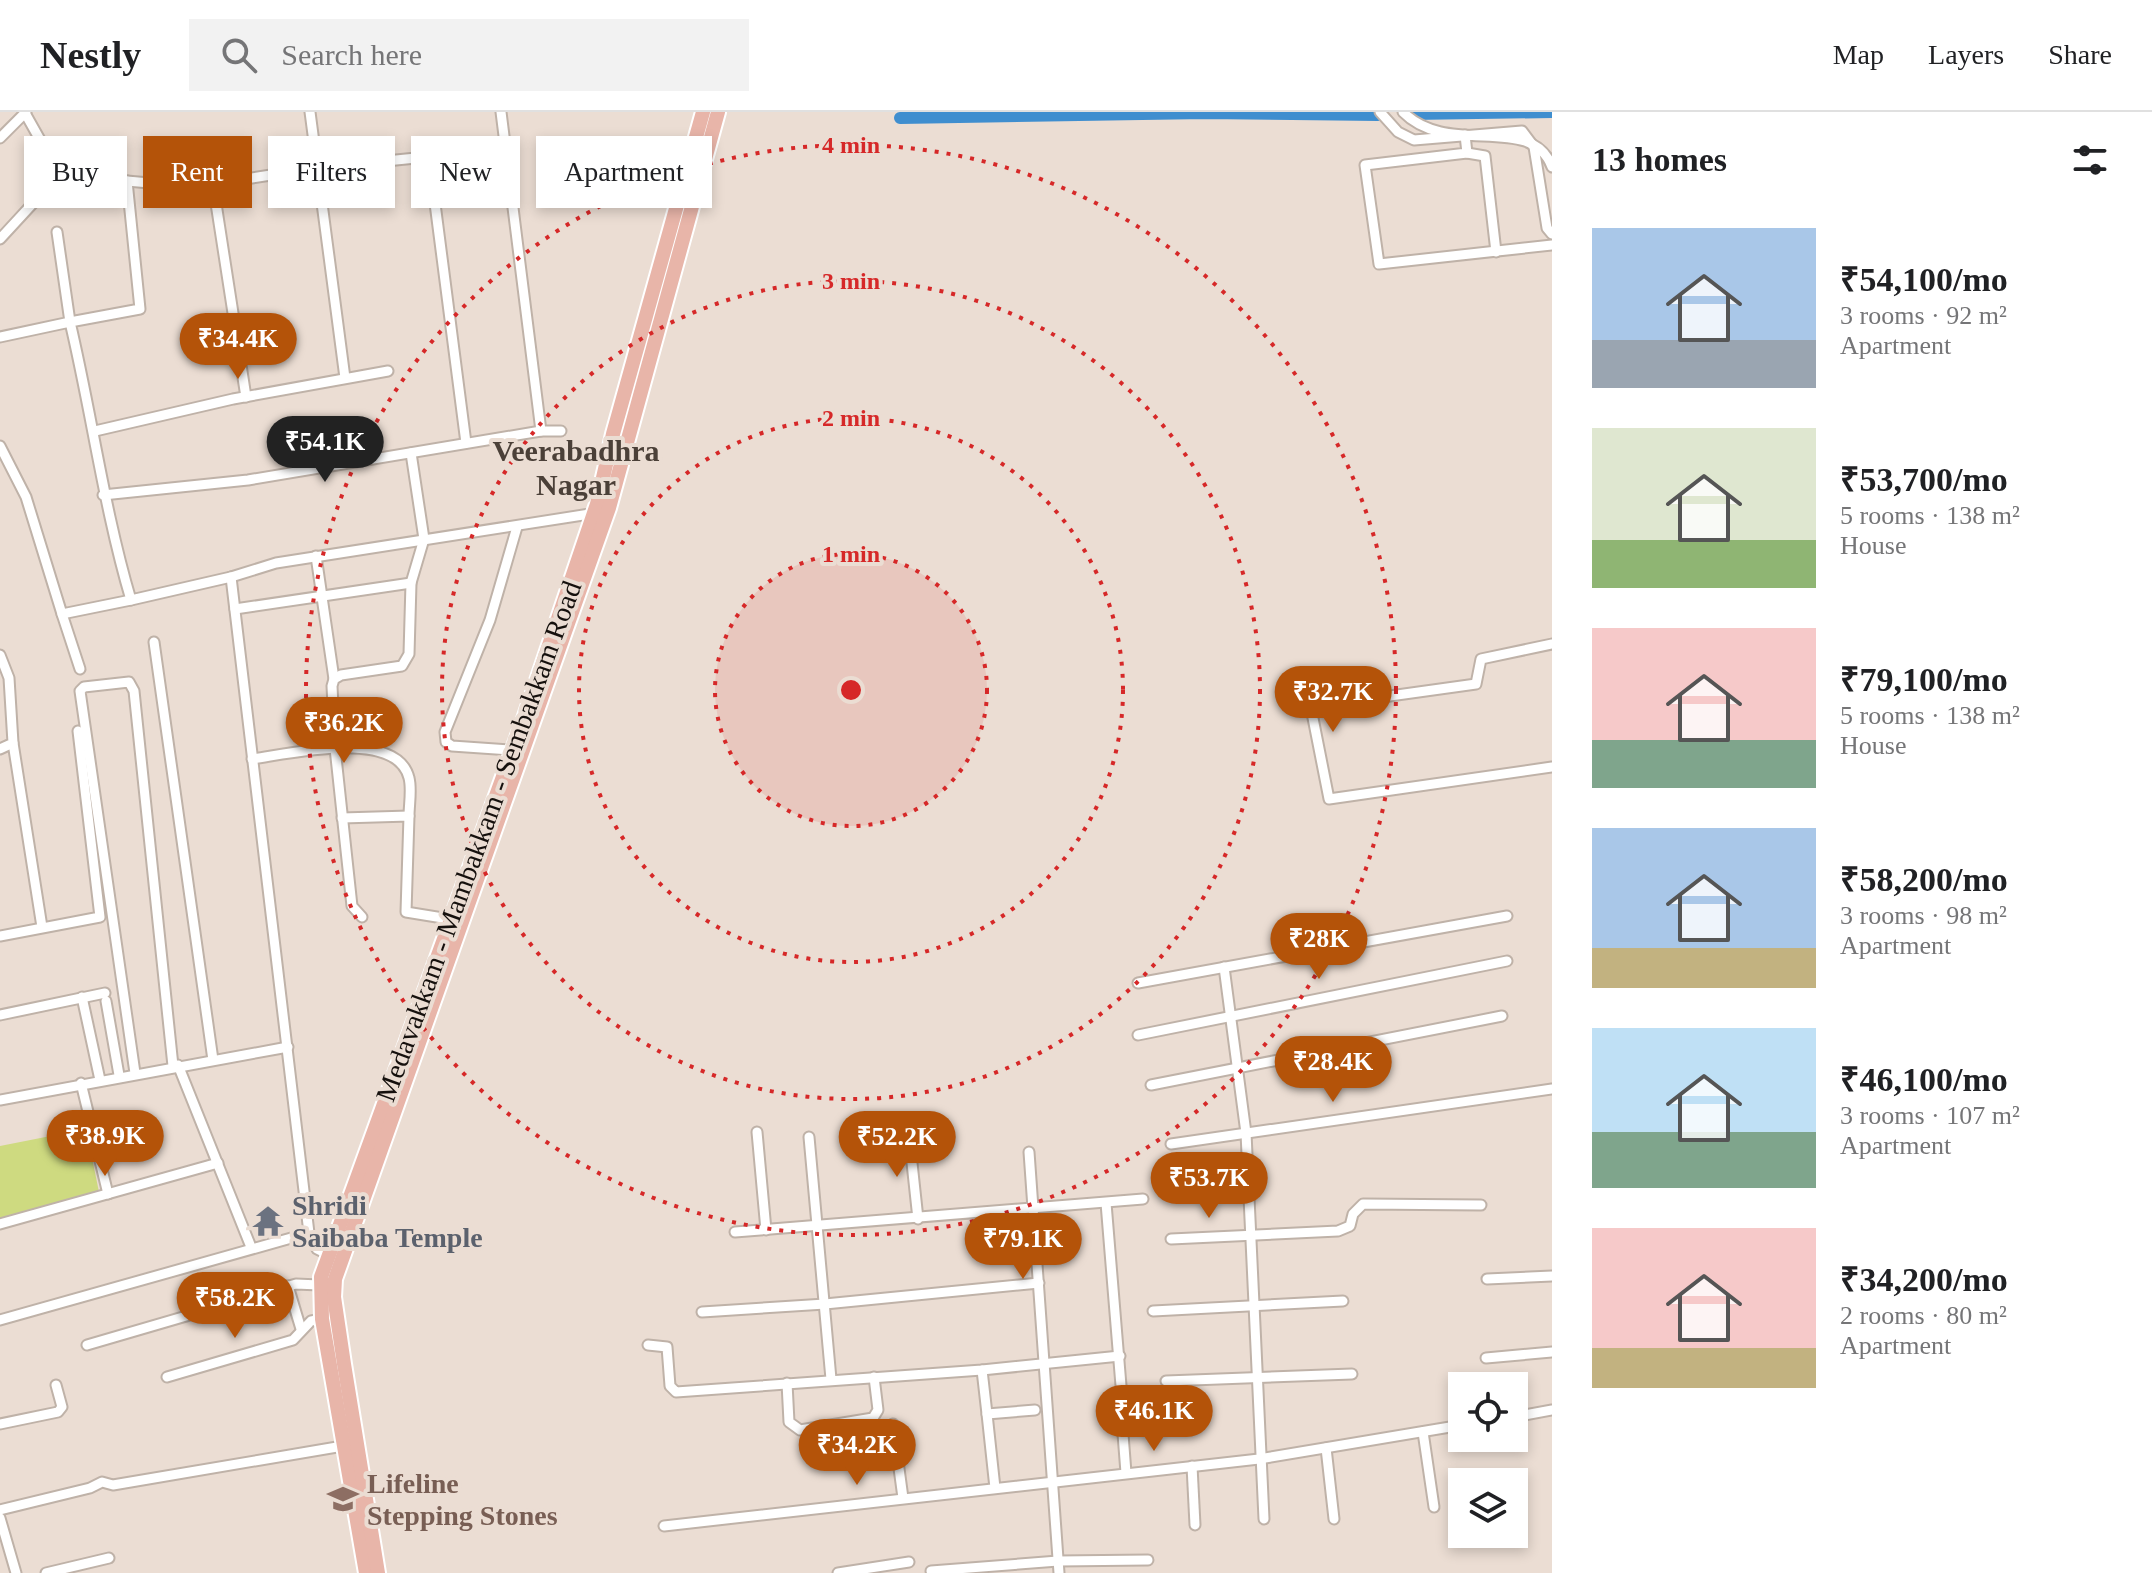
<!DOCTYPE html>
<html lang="en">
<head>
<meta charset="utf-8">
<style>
  :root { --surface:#fff; --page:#f2f2f2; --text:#202124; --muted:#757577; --line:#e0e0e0; --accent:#b45309 }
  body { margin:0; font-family:"Times New Roman",serif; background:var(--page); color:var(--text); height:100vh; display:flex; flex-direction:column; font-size:30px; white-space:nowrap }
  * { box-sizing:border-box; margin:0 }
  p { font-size:26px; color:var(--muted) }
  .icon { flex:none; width:44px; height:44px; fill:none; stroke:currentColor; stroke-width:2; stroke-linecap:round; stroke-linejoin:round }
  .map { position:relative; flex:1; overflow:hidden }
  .side { display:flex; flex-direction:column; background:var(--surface); width:600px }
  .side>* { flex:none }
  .hud { position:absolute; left:24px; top:24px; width:760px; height:72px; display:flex; gap:16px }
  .controls { position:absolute; left:1448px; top:1260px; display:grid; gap:16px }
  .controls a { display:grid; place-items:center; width:80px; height:80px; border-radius:0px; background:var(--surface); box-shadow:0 4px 12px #0003; font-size:40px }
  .price { position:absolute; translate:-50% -68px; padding:0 18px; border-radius:28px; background:var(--accent); color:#fff; font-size:26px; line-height:52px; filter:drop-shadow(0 2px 4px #0008) }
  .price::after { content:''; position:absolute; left:50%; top:48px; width:24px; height:18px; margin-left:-12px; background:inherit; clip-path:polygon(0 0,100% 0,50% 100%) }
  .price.selected { background:#222; color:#fff }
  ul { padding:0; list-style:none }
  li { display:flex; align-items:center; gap:24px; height:200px; padding:0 40px }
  li span { display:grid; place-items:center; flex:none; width:224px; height:160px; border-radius:0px; color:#555 }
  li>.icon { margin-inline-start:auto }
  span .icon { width:96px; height:96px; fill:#fffc; stroke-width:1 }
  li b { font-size:34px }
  h2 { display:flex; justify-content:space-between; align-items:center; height:96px; padding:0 40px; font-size:34px }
  .chip { padding:0 28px; border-radius:0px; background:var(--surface); box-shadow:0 4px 12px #0003; font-size:28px; line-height:72px }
  .chip.selected { background:var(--accent); color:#fff }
  header { display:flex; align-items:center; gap:48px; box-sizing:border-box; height:112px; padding:0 40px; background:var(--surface); border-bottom:2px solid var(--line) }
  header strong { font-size:38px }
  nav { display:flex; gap:44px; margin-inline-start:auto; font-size:28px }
  .search { width:560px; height:72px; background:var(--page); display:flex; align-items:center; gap:20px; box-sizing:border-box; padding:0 28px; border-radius:0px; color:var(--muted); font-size:30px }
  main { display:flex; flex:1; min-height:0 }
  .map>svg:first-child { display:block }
  .green { fill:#ceda80 }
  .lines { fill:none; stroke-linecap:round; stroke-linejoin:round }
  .canal { stroke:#3f8ecf; stroke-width:12 }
  .street-casing { stroke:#bfb2a8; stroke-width:13 }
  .primary-casing { stroke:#fff; stroke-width:18 }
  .street { stroke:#fff; stroke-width:9 }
  .primary { stroke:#e8b5a9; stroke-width:14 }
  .ring { fill:none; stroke:#d62828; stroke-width:4; stroke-dasharray:4 8 }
  .labels { text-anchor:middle; stroke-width:8; stroke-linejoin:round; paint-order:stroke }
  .street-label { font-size:28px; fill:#15100d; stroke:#ebddd3 }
  .worship-label { font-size:28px; font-weight:bold; fill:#5b616d; stroke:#ebddd3; text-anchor:start }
  .education-label { font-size:28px; font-weight:bold; fill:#785e54; stroke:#ebddd3; text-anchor:start }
  .neighbourhood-label { font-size:30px; font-weight:bold; fill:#4b4038; stroke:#ebddd3 }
  .centre { fill:#d62828; stroke:#ebddd3; stroke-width:4 }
  .ring-label { font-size:24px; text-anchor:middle; font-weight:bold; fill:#d62828; stroke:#ebddd3; stroke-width:8; stroke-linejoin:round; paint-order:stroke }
</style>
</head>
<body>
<header>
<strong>Nestly</strong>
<div class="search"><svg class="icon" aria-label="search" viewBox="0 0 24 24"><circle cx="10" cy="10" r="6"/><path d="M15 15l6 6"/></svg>Search here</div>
<nav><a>Map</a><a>Layers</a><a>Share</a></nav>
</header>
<main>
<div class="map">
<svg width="1552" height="1461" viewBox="0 0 1552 1461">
  <rect width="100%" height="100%" fill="#ebddd3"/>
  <path class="green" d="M86 1017 99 1080 0 1107V1034Z"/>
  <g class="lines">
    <g class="canal">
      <path d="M1412 2 1552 0"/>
      <path d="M900 6 1205 1 1378 3"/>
    </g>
    <defs>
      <g id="street">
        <path d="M310 0 345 266"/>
        <path d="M501 0 541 319"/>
        <path d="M1380 0 1398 20 1414 28 1522 19 1534 35 1547 116 1552 122"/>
        <path d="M1403 0C1448 46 1532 0 1552 55"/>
        <path d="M25 1 66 74 127 69 194 75 316 56 506 37"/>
        <path d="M1465 23 1467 41 1365 53 1379 152 1552 133"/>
        <path d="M0 26 26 0"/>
        <path d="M1467 41 1485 44 1496 140"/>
        <path d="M429 45 466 331"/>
        <path d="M127 69 140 197 70 210C92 303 104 397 131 488L231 465 276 451 596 401"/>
        <path d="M213 72 246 285"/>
        <path d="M0 127 59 63"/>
        <path d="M0 225 70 210 57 120"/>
        <path d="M95 319 233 287 388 259"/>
        <path d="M0 334 26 385 62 502 131 488"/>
        <path d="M103 383 248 368 541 319H561"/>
        <path d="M316 444 334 567"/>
        <path d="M231 465 309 1121 317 1137 333 1145"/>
        <path d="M235 497 411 471"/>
        <path d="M62 502 80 557"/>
        <path d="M154 530 213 948"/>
        <path d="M1552 532 1481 547 1476 572 1318 594 1312 601 1329 687 1552 655"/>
        <path d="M0 543 9 566 13 631 0 637"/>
        <path d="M13 631 42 815"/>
        <path d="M511 638 452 634 446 630 445 620 490 508 517 415"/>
        <path d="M252 647C289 642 397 616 409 666 412 677 409 693 409 704"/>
        <path d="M342 706 409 704 406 800 449 807"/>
        <path d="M362 805 352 794 335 636 332 574 334 567 341 563 402 554 409 542 411 471 424 427 411 341"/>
        <path d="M0 824 100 805 78 619"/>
        <path d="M1224 855 1246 1021 1264 1407"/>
        <path d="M1138 871 1507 804"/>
        <path d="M82 885 100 968"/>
        <path d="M106 889 119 963"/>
        <path d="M0 903 105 881"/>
        <path d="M1138 923 1507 849"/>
        <path d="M178 953 251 1135"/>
        <path d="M135 961 80 579 84 575 129 570 134 579 173 954"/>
        <path d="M81 971 108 1082"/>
        <path d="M1151 973 1502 904"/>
        <path d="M0 988 288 935"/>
        <path d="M757 1020 766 1118"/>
        <path d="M909 1023 918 1107"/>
        <path d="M809 1025 831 1267"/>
        <path d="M1171 1032 1552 977"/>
        <path d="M1029 1040 1059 1461"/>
        <path d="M1106 1091 1123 1298"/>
        <path d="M0 1112 218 1051"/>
        <path d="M735 1120 1143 1087"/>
        <path d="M1171 1127 1338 1119 1350 1114 1353 1102 1363 1092 1481 1093"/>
        <path d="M1487 1167 1552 1164"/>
        <path d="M288 1174 301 1217"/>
        <path d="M1153 1199 1343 1189"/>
        <path d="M702 1200 825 1192 1039 1171"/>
        <path d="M0 1208 309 1121"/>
        <path d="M87 1233 296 1172 319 1173"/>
        <path d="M648 1233 667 1235 670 1274 676 1280 982 1258 1120 1244"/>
        <path d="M1486 1246 1552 1240"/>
        <path d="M982 1258 987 1302 1035 1298"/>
        <path d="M167 1265 293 1228 311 1209 322 1207"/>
        <path d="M1166 1269 1352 1262"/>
        <path d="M787 1271 789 1310 800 1318 873 1306 878 1298 874 1265"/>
        <path d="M987 1302 995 1376"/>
        <path d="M1514 1305 1552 1298"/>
        <path d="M1122 1309 1126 1361"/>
        <path d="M0 1312 58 1300 62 1295 56 1273"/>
        <path d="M893 1312 903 1386"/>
        <path d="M1423 1320 1434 1395"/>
        <path d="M1326 1336 1334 1407"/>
        <path d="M1192 1354 1195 1413"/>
        <path d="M0 1398 90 1376 102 1370 113 1373 343 1334"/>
        <path d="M0 1406 16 1461"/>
        <path d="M664 1414 1259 1347 1462 1313"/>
        <path d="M931 1459 1058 1449 1148 1448"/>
        <path d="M46 1461 109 1446"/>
        <path d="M838 1461 909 1450"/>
      </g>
      <g id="primary">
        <path d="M366 1461 322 1207 321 1165 524 607 597 392 613 322 703 0"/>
        <path d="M378 1461 344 1252 334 1185 335 1167 609 396 718 0"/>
      </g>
    </defs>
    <use href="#street" class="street-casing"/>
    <use href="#primary" class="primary-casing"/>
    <use href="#street" class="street"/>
    <use href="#primary" class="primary"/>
  </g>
  <circle cx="851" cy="578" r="136" fill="#d62828" fill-opacity=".12"/>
  <g class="ring">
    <circle cx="851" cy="578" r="136"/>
    <circle cx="851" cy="578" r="272"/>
    <circle cx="851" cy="578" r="409"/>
    <circle cx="851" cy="578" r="545"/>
  </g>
  <defs>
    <symbol id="temple-bare" viewBox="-9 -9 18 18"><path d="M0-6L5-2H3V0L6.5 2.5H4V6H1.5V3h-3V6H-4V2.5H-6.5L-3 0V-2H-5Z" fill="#6b7280" stroke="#ebddd3" stroke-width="2.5" paint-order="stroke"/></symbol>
    <symbol id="school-bare" viewBox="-9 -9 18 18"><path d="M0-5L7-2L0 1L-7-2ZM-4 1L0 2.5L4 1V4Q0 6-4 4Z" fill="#8d6e63" stroke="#ebddd3" stroke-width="2.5" paint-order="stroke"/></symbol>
  </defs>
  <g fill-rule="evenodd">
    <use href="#temple-bare" x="246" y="1087" width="44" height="44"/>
    <use href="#school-bare" x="321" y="1365" width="44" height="44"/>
  </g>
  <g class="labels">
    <g class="street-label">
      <text transform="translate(478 729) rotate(-70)" y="10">Medavakkam - Mambakkam - Sembakkam Road</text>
    </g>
    <g class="worship-label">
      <text x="292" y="1103">Shridi<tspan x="292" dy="32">Saibaba Temple</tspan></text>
    </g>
    <g class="education-label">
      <text x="367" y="1381">Lifeline<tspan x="367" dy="32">Stepping Stones</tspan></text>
    </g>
    <g class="neighbourhood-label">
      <text x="576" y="349">Veerabadhra<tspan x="576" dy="34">Nagar</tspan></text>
    </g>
  </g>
  <circle cx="851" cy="578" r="12" class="centre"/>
  <g class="ring-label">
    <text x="851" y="41">4 min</text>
    <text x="851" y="177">3 min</text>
    <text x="851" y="314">2 min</text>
    <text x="851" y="450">1 min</text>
  </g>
</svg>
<div class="controls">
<a><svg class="icon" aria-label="locate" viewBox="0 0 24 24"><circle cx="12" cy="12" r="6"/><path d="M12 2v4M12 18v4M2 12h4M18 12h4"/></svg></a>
<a><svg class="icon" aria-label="layers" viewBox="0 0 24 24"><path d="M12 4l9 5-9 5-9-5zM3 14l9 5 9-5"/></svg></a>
</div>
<b class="price" style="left:238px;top:269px">₹34.4K</b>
<b class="price selected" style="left:325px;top:372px">₹54.1K</b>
<b class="price" style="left:1333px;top:622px">₹32.7K</b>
<b class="price" style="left:344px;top:653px">₹36.2K</b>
<b class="price" style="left:1319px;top:869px">₹28K</b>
<b class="price" style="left:1333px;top:992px">₹28.4K</b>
<b class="price" style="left:105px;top:1066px">₹38.9K</b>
<b class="price" style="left:897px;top:1067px">₹52.2K</b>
<b class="price" style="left:1209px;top:1108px">₹53.7K</b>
<b class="price" style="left:1023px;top:1169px">₹79.1K</b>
<b class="price" style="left:235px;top:1228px">₹58.2K</b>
<b class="price" style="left:1154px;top:1341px">₹46.1K</b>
<b class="price" style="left:857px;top:1375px">₹34.2K</b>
<div class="hud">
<a class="chip">Buy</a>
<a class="chip selected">Rent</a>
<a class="chip">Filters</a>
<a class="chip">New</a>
<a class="chip">Apartment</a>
</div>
</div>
<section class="side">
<h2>13 homes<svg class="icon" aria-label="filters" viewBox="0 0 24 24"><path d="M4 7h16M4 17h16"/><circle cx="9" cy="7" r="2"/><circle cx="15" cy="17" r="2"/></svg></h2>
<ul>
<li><span style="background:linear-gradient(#a9c7e8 70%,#9aa5b1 0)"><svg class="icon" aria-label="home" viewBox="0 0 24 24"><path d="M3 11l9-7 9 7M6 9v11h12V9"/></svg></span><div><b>₹54,100/mo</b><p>3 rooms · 92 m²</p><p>Apartment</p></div></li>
<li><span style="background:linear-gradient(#dfe7d0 70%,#8fb573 0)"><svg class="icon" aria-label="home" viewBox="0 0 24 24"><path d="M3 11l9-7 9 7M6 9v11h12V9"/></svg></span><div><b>₹53,700/mo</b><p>5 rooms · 138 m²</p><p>House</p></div></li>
<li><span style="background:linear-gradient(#f6c9c9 70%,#7fa58c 0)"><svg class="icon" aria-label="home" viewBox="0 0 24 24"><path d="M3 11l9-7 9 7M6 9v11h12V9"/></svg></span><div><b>₹79,100/mo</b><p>5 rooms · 138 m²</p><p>House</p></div></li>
<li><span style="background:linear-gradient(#a9c7e8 75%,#c2b280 0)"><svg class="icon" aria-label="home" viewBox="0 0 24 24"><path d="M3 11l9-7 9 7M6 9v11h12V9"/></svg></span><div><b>₹58,200/mo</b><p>3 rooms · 98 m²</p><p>Apartment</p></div></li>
<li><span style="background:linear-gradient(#bfe0f5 65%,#7fa58c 0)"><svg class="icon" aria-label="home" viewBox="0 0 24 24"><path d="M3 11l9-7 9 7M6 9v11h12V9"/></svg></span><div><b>₹46,100/mo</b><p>3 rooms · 107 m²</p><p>Apartment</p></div></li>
<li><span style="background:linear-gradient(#f6c9c9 75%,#c2b280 0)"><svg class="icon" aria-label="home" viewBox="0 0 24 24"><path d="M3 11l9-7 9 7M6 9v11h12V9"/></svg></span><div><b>₹34,200/mo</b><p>2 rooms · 80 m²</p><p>Apartment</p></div></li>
</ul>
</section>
</main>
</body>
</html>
